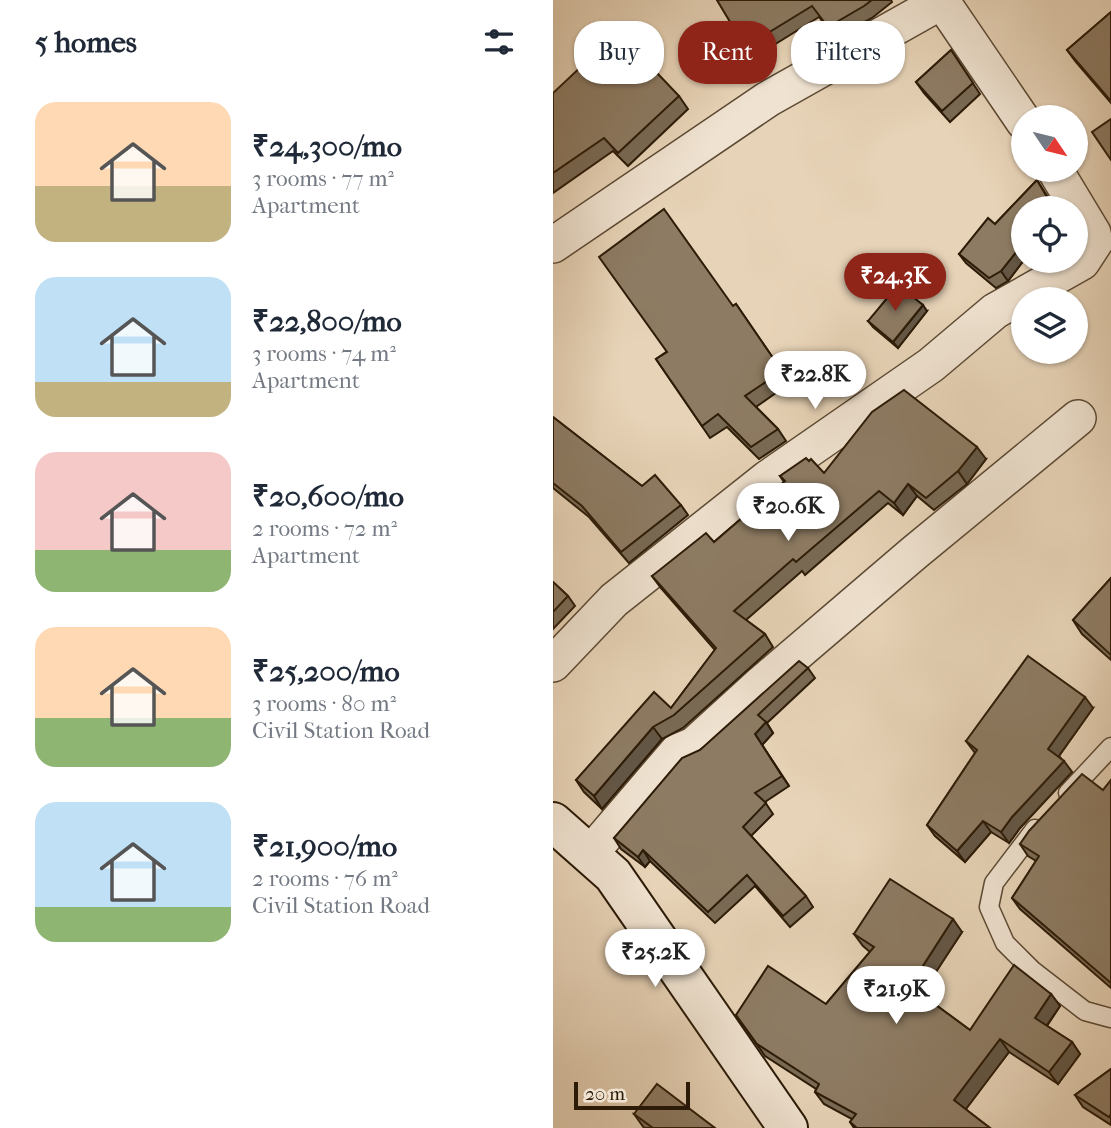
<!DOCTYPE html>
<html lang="en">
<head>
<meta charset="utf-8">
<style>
  :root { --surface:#fff; --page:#f2f2f3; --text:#1f2937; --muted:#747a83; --accent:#8f2418 }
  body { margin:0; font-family:"IM FELL French Canon",serif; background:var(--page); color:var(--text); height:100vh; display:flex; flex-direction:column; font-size:26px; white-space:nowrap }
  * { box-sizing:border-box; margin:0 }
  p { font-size:23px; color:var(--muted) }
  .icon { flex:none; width:38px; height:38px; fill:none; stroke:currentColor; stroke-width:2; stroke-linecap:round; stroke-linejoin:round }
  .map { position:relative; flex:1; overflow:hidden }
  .panel { display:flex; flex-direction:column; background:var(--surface); width:553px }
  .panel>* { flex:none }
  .top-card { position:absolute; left:21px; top:21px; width:430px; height:63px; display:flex; gap:14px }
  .needle { width:46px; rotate:125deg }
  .buttons { position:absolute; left:458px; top:105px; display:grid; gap:14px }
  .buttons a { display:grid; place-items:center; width:77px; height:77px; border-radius:50%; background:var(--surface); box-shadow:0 2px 5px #0004; font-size:35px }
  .scale { position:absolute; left:21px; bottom:18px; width:116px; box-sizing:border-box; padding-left:7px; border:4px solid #2c1b07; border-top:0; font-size:19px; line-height:24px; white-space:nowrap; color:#2c1b07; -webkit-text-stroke:5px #efe2d0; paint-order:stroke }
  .price { position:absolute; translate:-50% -60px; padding:0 16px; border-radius:24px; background:#fff; color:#222; font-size:23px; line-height:46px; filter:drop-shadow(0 2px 4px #0008) }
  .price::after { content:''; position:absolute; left:50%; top:42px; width:21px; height:16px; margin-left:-10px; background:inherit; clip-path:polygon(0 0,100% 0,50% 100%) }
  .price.active { background:var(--accent); color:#fff }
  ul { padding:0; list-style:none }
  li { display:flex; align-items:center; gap:21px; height:175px; padding:0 35px }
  li span { display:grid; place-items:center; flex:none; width:196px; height:140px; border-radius:21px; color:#555 }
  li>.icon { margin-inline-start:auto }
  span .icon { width:84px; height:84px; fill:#fffc; stroke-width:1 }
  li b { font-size:30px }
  h2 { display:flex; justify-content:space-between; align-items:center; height:84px; padding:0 35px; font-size:30px }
  .chip { padding:0 24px; border-radius:28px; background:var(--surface); box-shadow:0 2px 5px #0004; font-size:24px; line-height:63px }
  .chip.active { background:var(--accent); color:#fff }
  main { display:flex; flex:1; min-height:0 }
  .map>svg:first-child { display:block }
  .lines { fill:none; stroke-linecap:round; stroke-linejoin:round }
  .lane-casing { stroke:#5b4933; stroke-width:21 }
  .street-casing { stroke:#5b4933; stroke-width:38 }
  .secondary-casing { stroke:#2c1b07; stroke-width:42 }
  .lane { stroke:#efe2d0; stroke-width:18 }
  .street { stroke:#efe2d0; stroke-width:35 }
  .secondary { stroke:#efe2d0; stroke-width:38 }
  .wall { fill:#796a55; stroke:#2c1b07; stroke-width:2 }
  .shaded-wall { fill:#635645; stroke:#2c1b07; stroke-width:2 }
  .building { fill:#8d7b63; stroke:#2c1b07; stroke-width:2 }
</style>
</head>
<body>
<main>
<section class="panel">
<h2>5 homes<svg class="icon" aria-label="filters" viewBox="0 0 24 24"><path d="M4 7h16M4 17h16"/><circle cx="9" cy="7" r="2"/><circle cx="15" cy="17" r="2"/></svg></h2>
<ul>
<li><span style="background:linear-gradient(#ffd9b3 60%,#c2b280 0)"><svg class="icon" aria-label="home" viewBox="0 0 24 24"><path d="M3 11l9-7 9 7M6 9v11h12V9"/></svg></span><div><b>₹24,300/mo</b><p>3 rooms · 77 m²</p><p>Apartment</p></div></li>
<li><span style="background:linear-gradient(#bfe0f5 75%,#c2b280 0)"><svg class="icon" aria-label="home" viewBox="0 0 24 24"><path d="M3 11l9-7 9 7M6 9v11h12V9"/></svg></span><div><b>₹22,800/mo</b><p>3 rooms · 74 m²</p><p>Apartment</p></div></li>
<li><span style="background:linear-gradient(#f6c9c9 70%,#8fb573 0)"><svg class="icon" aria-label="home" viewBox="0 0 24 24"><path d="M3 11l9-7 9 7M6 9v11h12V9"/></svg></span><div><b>₹20,600/mo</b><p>2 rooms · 72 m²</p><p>Apartment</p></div></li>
<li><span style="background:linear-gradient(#ffd9b3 65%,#8fb573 0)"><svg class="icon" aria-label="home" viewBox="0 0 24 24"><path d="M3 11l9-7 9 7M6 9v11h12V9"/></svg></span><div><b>₹25,200/mo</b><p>3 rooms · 80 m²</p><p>Civil Station Road</p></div></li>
<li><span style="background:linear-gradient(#bfe0f5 75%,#8fb573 0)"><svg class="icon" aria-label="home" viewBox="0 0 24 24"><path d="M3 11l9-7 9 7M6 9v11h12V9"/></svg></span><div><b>₹21,900/mo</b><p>2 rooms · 76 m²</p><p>Civil Station Road</p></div></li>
</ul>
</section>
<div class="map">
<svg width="558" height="1128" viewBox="0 0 558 1128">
  <rect width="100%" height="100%" fill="#e7d3b7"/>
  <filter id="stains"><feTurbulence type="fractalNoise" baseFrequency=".00286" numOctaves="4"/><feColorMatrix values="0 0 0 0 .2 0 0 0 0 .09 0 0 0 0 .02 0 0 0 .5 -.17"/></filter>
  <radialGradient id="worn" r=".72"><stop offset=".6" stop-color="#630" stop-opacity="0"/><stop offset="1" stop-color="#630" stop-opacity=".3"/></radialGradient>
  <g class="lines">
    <defs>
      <g id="lane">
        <path d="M515 793 558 747"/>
        <path d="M482 829 441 883 436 907 452 943 479 970 532 1011 558 1018"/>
      </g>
      <g id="street">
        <path d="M388 0 471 122"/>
        <path d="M0 245 215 99 391 0"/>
        <path d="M0 664 61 600 215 478 378 365 442 311 529 262 542 242 540 233 502 170"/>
        <path d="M36 855 124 752 141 745 209 683 361 553 525 418"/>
      </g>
      <path id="secondary" d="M0 822 60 875 235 1128"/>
    </defs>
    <use href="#lane" class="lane-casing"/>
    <use href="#street" class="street-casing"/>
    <use href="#secondary" class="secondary-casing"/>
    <use href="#lane" class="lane"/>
    <use href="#street" class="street"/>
    <use href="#secondary" class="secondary"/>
  </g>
  <g class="wall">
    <path d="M164 0H338L339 2 319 18 282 38 266 17 200 58Z"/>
    <path d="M558 12V103L522 61 514 50Z"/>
    <path d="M398 50 427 94 397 122 371 93 363 82Z"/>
    <path d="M0 93 126 96 135 109 75 166 60 151 0 193Z"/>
    <path d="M484 180 502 208H471V260L455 281 443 288 413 263 406 254 442 224Z"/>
    <path d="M183 304 237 383 203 407 225 429 233 441 206 459 174 427 157 438 103 359Z"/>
    <path d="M374 311 345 348 320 327 315 321Z"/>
    <path d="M0 417 89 486 128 505 135 515 76 563 36 517 0 488Z"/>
    <path d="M433 459 414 484 381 510 364 496 350 515 335 503 252 575 249 571 193 620 212 634 220 647 130 728 109 739 49 809 31 792 23 780 118 708 162 650 108 588 99 576 161 542 231 482 227 476Z"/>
    <path d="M558 578V660L529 634 520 620Z"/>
    <path d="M0 582 15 596 22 606 0 629Z"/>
    <path d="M255 668 262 678 214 723 220 733 209 745 236 786 212 802 220 814 198 836 253 896 260 907 237 927 202 886 162 923 97 861 92 867 68 849 61 838 147 750Z"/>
    <path d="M540 708 506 756 519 772 467 828 456 843 438 832 412 862 382 836 374 825 422 753 413 741Z"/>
    <path d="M558 780V988L467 909 459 898 483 861 475 856 467 844 550 790Z"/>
    <path d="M409 932 368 994 417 1030 498 994 507 1006 494 1026 519 1042 527 1054 505 1084 456 1052 412 1109 437 1128H301L297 1122 299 1119 271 1104 262 1092 263 1089 212 1056 183 1015 273 1004 317 952 310 946 301 934Z"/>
    <path d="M558 1069V1125L530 1107 522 1095Z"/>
    <path d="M81 1114 162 1128H91Z"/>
  </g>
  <g class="shaded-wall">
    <path d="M468 246 471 249V260L455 281 448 271Z"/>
    <path d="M370 305 374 311 345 348 340 342Z"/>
    <path d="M424 447 433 459 414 484 405 471Z"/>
    <path d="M355 484 364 496 350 515 341 503Z"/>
    <path d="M532 697 540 708 503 760 495 749Z"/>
    <path d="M213 722 220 733 209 745 236 786 202 734Z"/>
    <path d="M100 727 109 739 49 809 41 796Z"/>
    <path d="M511 761 519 772 467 828 456 843 448 832 459 817Z"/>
    <path d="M430 821 438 832 412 862 404 851Z"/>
    <path d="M90 850 97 861 92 867 85 857Z"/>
    <path d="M400 919 409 932 366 998 357 986Z"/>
    <path d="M498 994 507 1006 490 1031 482 1018Z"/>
    <path d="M447 1039 456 1052 410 1113 401 1100Z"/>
    <path d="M519 1042 527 1054 505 1084 496 1072Z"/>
  </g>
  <g class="building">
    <path d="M164 0H319L311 6 275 27 259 6 192 47Z"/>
    <path d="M558 12V101L514 50Z"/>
    <path d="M65 32 126 96 65 153 51 138 0 173V93Z"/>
    <path d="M398 50 420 83 389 111 363 82Z"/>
    <path d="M558 119V160L539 132Z"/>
    <path d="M484 180 499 206 497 208H471V236L465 243 468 246 448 271 436 278 406 254 435 218 442 224Z"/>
    <path d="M111 209 180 306 183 304 229 371 192 396 225 429 198 447 165 414 149 426 103 359 114 352 46 257Z"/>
    <path d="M345 285 370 305 340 342 315 321Z"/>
    <path d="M351 390 424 447 405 471 373 498 355 484 341 503 326 491 243 562 240 559 181 611 212 634 121 715 100 727 41 796 23 780 101 692 118 708 163 648 99 576 153 533 161 542 232 481 227 476 253 458 256 461 258 459 271 473 319 412Z"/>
    <path d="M0 417 89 486 102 475 128 505 68 552 29 506 0 483Z"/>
    <path d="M558 578V655L520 620Z"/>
    <path d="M0 582 15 596 0 612Z"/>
    <path d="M475 656 532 697 495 749 511 761 459 817 448 832 430 821 404 851 374 825 424 750 413 741Z"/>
    <path d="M246 661 255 668 205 715 213 722 202 734 229 776 202 793 213 803 190 827 253 896 230 916 194 875 155 912 90 850 85 857 61 838 129 758 147 750Z"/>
    <path d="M529 774 550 790 558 780V983L459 898 486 856 467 844 476 831Z"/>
    <path d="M337 879 400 919 357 986 417 1030 461 965 498 994 482 1018 519 1042 496 1072 447 1039 401 1100 437 1128H304L297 1122 303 1114 262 1092 266 1084 204 1044 183 1015 215 966 273 1004 321 947 301 934Z"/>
    <path d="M558 1069V1114L556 1117 522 1095Z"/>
    <path d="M104 1084 162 1128H100L81 1114Z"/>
  </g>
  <rect width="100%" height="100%" filter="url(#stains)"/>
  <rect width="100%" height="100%" fill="url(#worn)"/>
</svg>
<div class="buttons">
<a><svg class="needle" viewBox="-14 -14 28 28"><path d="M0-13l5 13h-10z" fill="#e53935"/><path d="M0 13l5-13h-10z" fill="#747a83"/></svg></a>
<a><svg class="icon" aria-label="locate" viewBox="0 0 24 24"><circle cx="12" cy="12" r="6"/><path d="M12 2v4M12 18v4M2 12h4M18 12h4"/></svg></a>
<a><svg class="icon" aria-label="layers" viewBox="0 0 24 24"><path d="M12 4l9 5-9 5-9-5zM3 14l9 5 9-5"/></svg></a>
</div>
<div class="scale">20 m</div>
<b class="price active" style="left:342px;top:313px">₹24.3K</b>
<b class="price" style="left:262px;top:411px">₹22.8K</b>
<b class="price" style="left:235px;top:543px">₹20.6K</b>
<b class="price" style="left:102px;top:989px">₹25.2K</b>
<b class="price" style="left:343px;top:1026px">₹21.9K</b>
<div class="top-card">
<a class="chip">Buy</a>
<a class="chip active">Rent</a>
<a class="chip">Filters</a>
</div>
</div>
</main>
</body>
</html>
